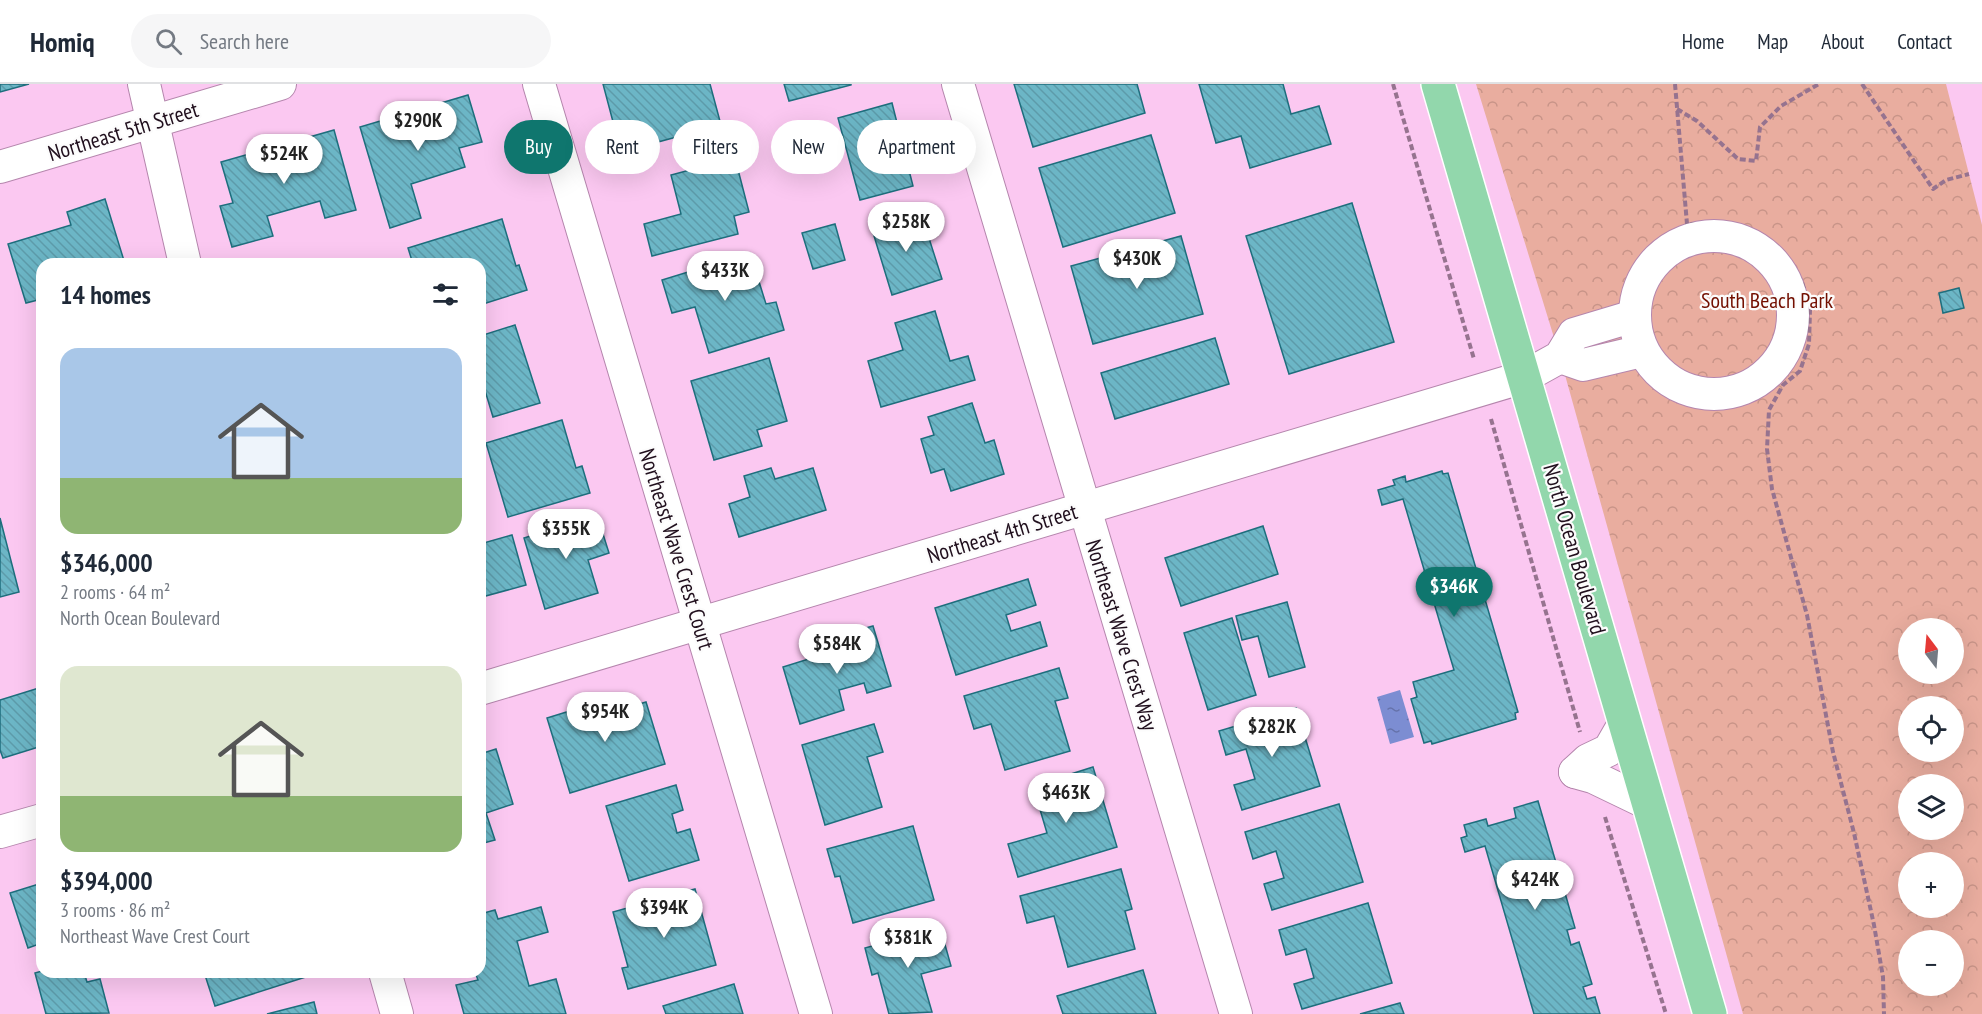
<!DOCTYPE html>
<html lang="en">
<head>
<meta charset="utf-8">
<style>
  :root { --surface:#fff; --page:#f6f6f7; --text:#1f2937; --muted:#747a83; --line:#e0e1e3; --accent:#0f766e }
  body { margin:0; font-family:"PT Sans Narrow",sans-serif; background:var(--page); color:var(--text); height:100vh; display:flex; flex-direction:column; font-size:22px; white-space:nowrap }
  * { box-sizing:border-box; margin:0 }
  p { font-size:20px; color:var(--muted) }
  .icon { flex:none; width:33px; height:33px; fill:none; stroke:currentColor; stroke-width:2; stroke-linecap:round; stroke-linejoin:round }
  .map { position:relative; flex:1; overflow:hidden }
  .sheet { position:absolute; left:36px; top:174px; width:450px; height:720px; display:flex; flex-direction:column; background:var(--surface); border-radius:18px; box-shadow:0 6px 24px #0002 }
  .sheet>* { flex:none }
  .top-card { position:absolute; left:504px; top:36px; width:570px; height:54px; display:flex; gap:12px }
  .needle { width:39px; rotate:344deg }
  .fabs { position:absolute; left:1898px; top:534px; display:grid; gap:12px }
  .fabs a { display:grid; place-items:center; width:66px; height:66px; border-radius:50%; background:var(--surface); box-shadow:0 6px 24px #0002; font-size:30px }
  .price { position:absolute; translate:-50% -51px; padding:0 14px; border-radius:21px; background:#fff; color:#222; font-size:20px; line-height:39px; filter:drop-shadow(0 2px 3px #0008) }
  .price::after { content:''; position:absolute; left:50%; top:36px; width:18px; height:14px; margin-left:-9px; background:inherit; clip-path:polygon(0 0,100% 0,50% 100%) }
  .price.selected { background:var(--accent); color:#fff }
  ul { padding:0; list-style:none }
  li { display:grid; align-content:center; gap:12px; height:318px; padding:0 24px }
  li span { display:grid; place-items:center; height:186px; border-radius:18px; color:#555 }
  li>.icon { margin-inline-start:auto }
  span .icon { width:108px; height:108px; fill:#fffc; stroke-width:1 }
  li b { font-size:26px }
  h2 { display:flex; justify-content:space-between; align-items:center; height:72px; padding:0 24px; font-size:26px }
  .pill { padding:0 21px; border-radius:27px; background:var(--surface); box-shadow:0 6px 24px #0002; font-size:21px; line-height:54px }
  .pill.selected { background:var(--accent); color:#fff }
  header { display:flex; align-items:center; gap:36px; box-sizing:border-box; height:84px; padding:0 30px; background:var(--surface); border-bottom:2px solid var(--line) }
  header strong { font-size:28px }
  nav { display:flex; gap:33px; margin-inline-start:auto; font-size:21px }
  .search { width:420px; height:54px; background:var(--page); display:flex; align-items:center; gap:15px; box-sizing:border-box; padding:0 21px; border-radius:33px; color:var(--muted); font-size:22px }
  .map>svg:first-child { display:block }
  .park { fill:url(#park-crowns); fill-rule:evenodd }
  .water { fill:url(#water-ripples) }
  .building { fill:url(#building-back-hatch); stroke:#1e6e7d; stroke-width:1.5 }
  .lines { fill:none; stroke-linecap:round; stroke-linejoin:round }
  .minor-casing { stroke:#b586ad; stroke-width:34 }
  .major-casing { stroke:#fff; stroke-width:36 }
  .path { stroke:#96738f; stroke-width:4; stroke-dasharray:6 3; stroke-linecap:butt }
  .minor { stroke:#fff; stroke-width:32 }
  .major { stroke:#92d7ac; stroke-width:33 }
  .labels { text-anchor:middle; stroke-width:4.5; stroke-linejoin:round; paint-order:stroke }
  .street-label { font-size:22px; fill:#200f1d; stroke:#fcfcfc }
  .park-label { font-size:22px; fill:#730f00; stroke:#fcfcfc }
</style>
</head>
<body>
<header>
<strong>Homiq</strong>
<div class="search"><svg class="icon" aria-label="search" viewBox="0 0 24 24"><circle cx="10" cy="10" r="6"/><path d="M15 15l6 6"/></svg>Search here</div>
<nav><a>Home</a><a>Map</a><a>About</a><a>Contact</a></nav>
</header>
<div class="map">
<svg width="1982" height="930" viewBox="0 0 1982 930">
  <defs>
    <pattern id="park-crowns" width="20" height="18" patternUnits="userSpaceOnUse" patternTransform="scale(1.5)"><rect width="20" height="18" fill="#e9ad9f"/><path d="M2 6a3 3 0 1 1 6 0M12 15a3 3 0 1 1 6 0" fill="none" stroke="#c89488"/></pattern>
    <pattern id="water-ripples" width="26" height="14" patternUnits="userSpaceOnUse" patternTransform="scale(1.5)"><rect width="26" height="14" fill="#7c8dd2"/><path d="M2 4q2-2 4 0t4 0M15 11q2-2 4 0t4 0" fill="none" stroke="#6572aa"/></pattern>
    <pattern id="building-back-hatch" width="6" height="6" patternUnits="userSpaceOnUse" patternTransform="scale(1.5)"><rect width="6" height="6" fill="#6cb6c6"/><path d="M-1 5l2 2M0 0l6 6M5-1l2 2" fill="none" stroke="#5d9baa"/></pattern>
  </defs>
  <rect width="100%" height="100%" fill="#fbc8f1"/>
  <path class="park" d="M1476 0H1946L1982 141V930H1743L1560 273ZM1908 544H1953V590H1908ZM1908 622H1953V668H1908ZM1908 700H1953V746H1908ZM1908 778H1953V824H1908ZM1908 856H1953V902H1908Z"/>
  <path class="water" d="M1400 606 1414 653 1390 660 1377 613Z"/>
  <g class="building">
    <path d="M0 0H29L0 8Z"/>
    <path d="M603 0H710L721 41 621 68Z"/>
    <path d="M784 0H851V1L789 17Z"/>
    <path d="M1014 0H1137L1145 29 1033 63Z"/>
    <path d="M1199 0H1283L1291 30 1319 22 1331 60 1250 84 1241 52 1216 59Z"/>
    <path d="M468 11 482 58 459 64 465 83 411 100 421 134 390 144 360 43Z"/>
    <path d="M892 19 913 102 860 116 838 34Z"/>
    <path d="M334 46 356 126 325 134 320 117 267 132 273 152 232 163 220 122 233 119 221 78Z"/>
    <path d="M1151 51 1175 129 1063 163 1039 84Z"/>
    <path d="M735 74 749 128 734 132 738 150 652 172 644 140 681 130 671 91Z"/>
    <path d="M105 115 125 180H42V215L26 219 8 160 71 141 67 128Z"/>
    <path d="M1352 119 1394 258 1289 290 1246 152Z"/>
    <path d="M920 126 942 195 892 211 871 142Z"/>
    <path d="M502 135 516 182 519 181 527 206 480 221V180H413L408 164Z"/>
    <path d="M835 140 845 176 813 185 802 149Z"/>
    <path d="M1181 152 1203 230 1093 260 1071 182Z"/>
    <path d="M750 169 766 220 776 218 784 246 709 269 695 223 672 229 662 196Z"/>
    <path d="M1959 204 1964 224 1943 229 1939 209Z"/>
    <path d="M935 227 950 277 968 272 975 296 881 323 868 277 903 266 895 239Z"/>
    <path d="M515 241 540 319 493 333 480 290V252Z"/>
    <path d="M1215 254 1229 300 1115 335 1101 289Z"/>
    <path d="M769 274 787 337 757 346 762 362 714 376 691 297Z"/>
    <path d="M972 319 985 359 994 356 1004 390 951 407 944 385 931 389 921 355 934 351 928 333Z"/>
    <path d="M562 336 576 384 582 382 590 409 508 433 486 359Z"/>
    <path d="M771 384 775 395 813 384 826 426 739 453 729 420 750 413 744 392Z"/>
    <path d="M1442 387 1443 390 1448 389 1518 628 1515 629 1516 635 1432 660 1431 657 1424 659 1411 615 1417 613 1413 598 1454 586 1403 415 1382 421 1378 406 1395 401 1393 396 1405 392 1406 398Z"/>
    <path d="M597 431 609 469 588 476 598 509 545 525 524 454Z"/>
    <path d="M0 434 19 508 0 513Z"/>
    <path d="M1263 442 1278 490 1181 522 1165 474Z"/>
    <path d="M512 451 526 501 482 513 480 504V460Z"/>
    <path d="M1028 495 1036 521 1006 531 1011 547 1040 538 1047 562 956 591 935 524Z"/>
    <path d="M1287 518 1305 583 1269 593 1258 552 1242 556 1236 532Z"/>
    <path d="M1232 534 1256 611 1208 626 1184 549Z"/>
    <path d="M873 542 891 602 867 609 864 599 839 606 844 626 800 640 783 583 844 564 841 551Z"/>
    <path d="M1059 584 1068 614 1055 617 1070 667 1005 686 991 640 974 645 964 612Z"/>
    <path d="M42 603V662L3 674 0 666V616Z"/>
    <path d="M615 613 619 626 646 618 665 680 570 709 547 634Z"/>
    <path d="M1296 624 1320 702 1242 726 1234 701 1255 695 1246 665 1226 671 1219 647Z"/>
    <path d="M874 640 883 668 867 673 882 723 825 741 802 661Z"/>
    <path d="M496 665 513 720 486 729 495 756 480 760V670Z"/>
    <path d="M1093 683 1117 763 1018 793 1008 760 1047 749 1033 702Z"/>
    <path d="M676 701 683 726 672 730 677 749 690 745 699 776 629 797 606 722Z"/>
    <path d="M1538 717 1559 789 1550 791 1554 804 1563 802 1575 844 1567 846 1571 861 1579 858 1592 900 1583 903 1587 915 1595 913 1600 930H1534L1485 762 1465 768 1461 754 1467 752 1464 741 1486 735 1488 742 1516 734 1514 724Z"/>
    <path d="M1339 720 1363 798 1272 826 1264 800 1284 794 1276 767 1253 775 1245 748Z"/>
    <path d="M913 742 934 816 853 839 840 792 835 793 827 765Z"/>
    <path d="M1121 785 1132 825 1125 827 1135 865 1068 883 1054 832 1027 839 1020 812Z"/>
    <path d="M42 799V859L28 864 10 809Z"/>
    <path d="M695 805 716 881 628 905 622 884 628 883 613 828Z"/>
    <path d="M1368 819 1392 899 1302 925 1294 900 1314 894 1306 865 1286 871 1279 846Z"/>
    <path d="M541 823 548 848 517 857 529 902 556 895 566 930H464L456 901 478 896 475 888H480V830L495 826 498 835Z"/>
    <path d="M940 843 951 882 921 890 932 928 889 930 878 889 872 891 865 864Z"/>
    <path d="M1143 886 1156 930H1063L1057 912Z"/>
    <path d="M42 887 84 888 87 898 100 895 109 929 46 930 35 889Z"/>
    <path d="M204 888H311L312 891 215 922Z"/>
    <path d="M734 900 743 930H666L663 922Z"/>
    <path d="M314 918 317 930H267Z"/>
    <path d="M1400 919 1404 930H1360Z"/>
  </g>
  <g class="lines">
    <defs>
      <g id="minor">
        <path d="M144 0 185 180"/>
        <path d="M539 0 816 930"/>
        <path d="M958 0 1236 930"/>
        <path d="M0 83 280 0"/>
        <circle cx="1714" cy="231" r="79"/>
        <path d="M1560 273 1583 281 1642 267"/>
        <path d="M480 605 1524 293 1560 273 1574 250 1634 232"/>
        <path d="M1575 688 1593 693 1647 719"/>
        <path d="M1575 688 1588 676 1609 666 1624 640"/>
        <path d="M0 748 42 736"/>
        <path d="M385 888 397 930"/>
      </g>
      <path id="major" d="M1438 0 1710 930"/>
    </defs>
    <use href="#minor" class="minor-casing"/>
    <use href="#major" class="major-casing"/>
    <g class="path">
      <path d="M1393 0 1474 275"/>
      <path d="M1675 0 1687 140H1713L1744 145 1773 161 1789 178 1802 198 1810 226 1809 260 1800 287 1783 301 1769 326 1767 365 1772 405 1807 531 1833 668 1854 749 1874 841 1883 893 1884 930"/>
      <path d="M1862 0 1933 105 1946 96 1969 90"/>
      <path d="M1677 25 1697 37 1738 75 1756 77 1760 43 1781 22 1819 0"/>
      <path d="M1491 335 1580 648"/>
      <path d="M1605 733 1666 930"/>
    </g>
    <use href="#minor" class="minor"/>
    <use href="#major" class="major"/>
  </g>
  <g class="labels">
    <g class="street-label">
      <text transform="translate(123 47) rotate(-17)" y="8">Northeast 5th Street</text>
      <text transform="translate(1002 449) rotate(-17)" y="8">Northeast 4th Street</text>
      <text transform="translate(677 465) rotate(73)" y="8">Northeast Wave Crest Court</text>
      <text transform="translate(1575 465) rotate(74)" y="8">North Ocean Boulevard</text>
      <text transform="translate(1122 551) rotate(73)" y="8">Northeast Wave Crest Way</text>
    </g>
    <g class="park-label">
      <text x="1767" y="224">South Beach Park</text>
    </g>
  </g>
</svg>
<div class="fabs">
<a><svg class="needle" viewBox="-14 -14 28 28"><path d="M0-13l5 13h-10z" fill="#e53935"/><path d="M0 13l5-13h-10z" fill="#747a83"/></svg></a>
<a><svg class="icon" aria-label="locate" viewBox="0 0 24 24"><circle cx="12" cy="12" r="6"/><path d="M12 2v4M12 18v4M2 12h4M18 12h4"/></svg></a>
<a><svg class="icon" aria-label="layers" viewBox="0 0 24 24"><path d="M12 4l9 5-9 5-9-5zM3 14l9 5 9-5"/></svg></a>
<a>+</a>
<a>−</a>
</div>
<b class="price" style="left:418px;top:68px">$290K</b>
<b class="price" style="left:284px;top:101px">$524K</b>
<b class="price" style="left:906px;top:169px">$258K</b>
<b class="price" style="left:1137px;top:206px">$430K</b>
<b class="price" style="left:725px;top:218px">$433K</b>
<b class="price" style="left:566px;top:476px">$355K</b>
<b class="price selected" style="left:1454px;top:534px">$346K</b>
<b class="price" style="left:837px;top:591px">$584K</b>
<b class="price" style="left:605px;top:659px">$954K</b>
<b class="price" style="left:1272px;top:674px">$282K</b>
<b class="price" style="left:1066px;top:740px">$463K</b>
<b class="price" style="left:1535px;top:827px">$424K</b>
<b class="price" style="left:664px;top:855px">$394K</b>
<b class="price" style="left:908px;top:885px">$381K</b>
<div class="top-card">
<a class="pill selected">Buy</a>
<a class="pill">Rent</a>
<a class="pill">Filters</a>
<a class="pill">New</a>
<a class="pill">Apartment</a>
</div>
<section class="sheet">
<h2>14 homes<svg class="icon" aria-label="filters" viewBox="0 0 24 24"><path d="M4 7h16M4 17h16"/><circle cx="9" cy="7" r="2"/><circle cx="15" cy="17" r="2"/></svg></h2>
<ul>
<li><span style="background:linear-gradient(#a9c7e8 70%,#8fb573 0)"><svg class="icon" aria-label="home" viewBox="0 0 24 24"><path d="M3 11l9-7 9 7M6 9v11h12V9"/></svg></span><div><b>$346,000</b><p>2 rooms · 64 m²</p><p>North Ocean Boulevard</p></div></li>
<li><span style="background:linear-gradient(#dfe7d0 70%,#8fb573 0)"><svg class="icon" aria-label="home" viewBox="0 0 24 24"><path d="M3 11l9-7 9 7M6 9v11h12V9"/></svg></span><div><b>$394,000</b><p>3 rooms · 86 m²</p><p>Northeast Wave Crest Court</p></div></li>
</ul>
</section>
</div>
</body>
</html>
